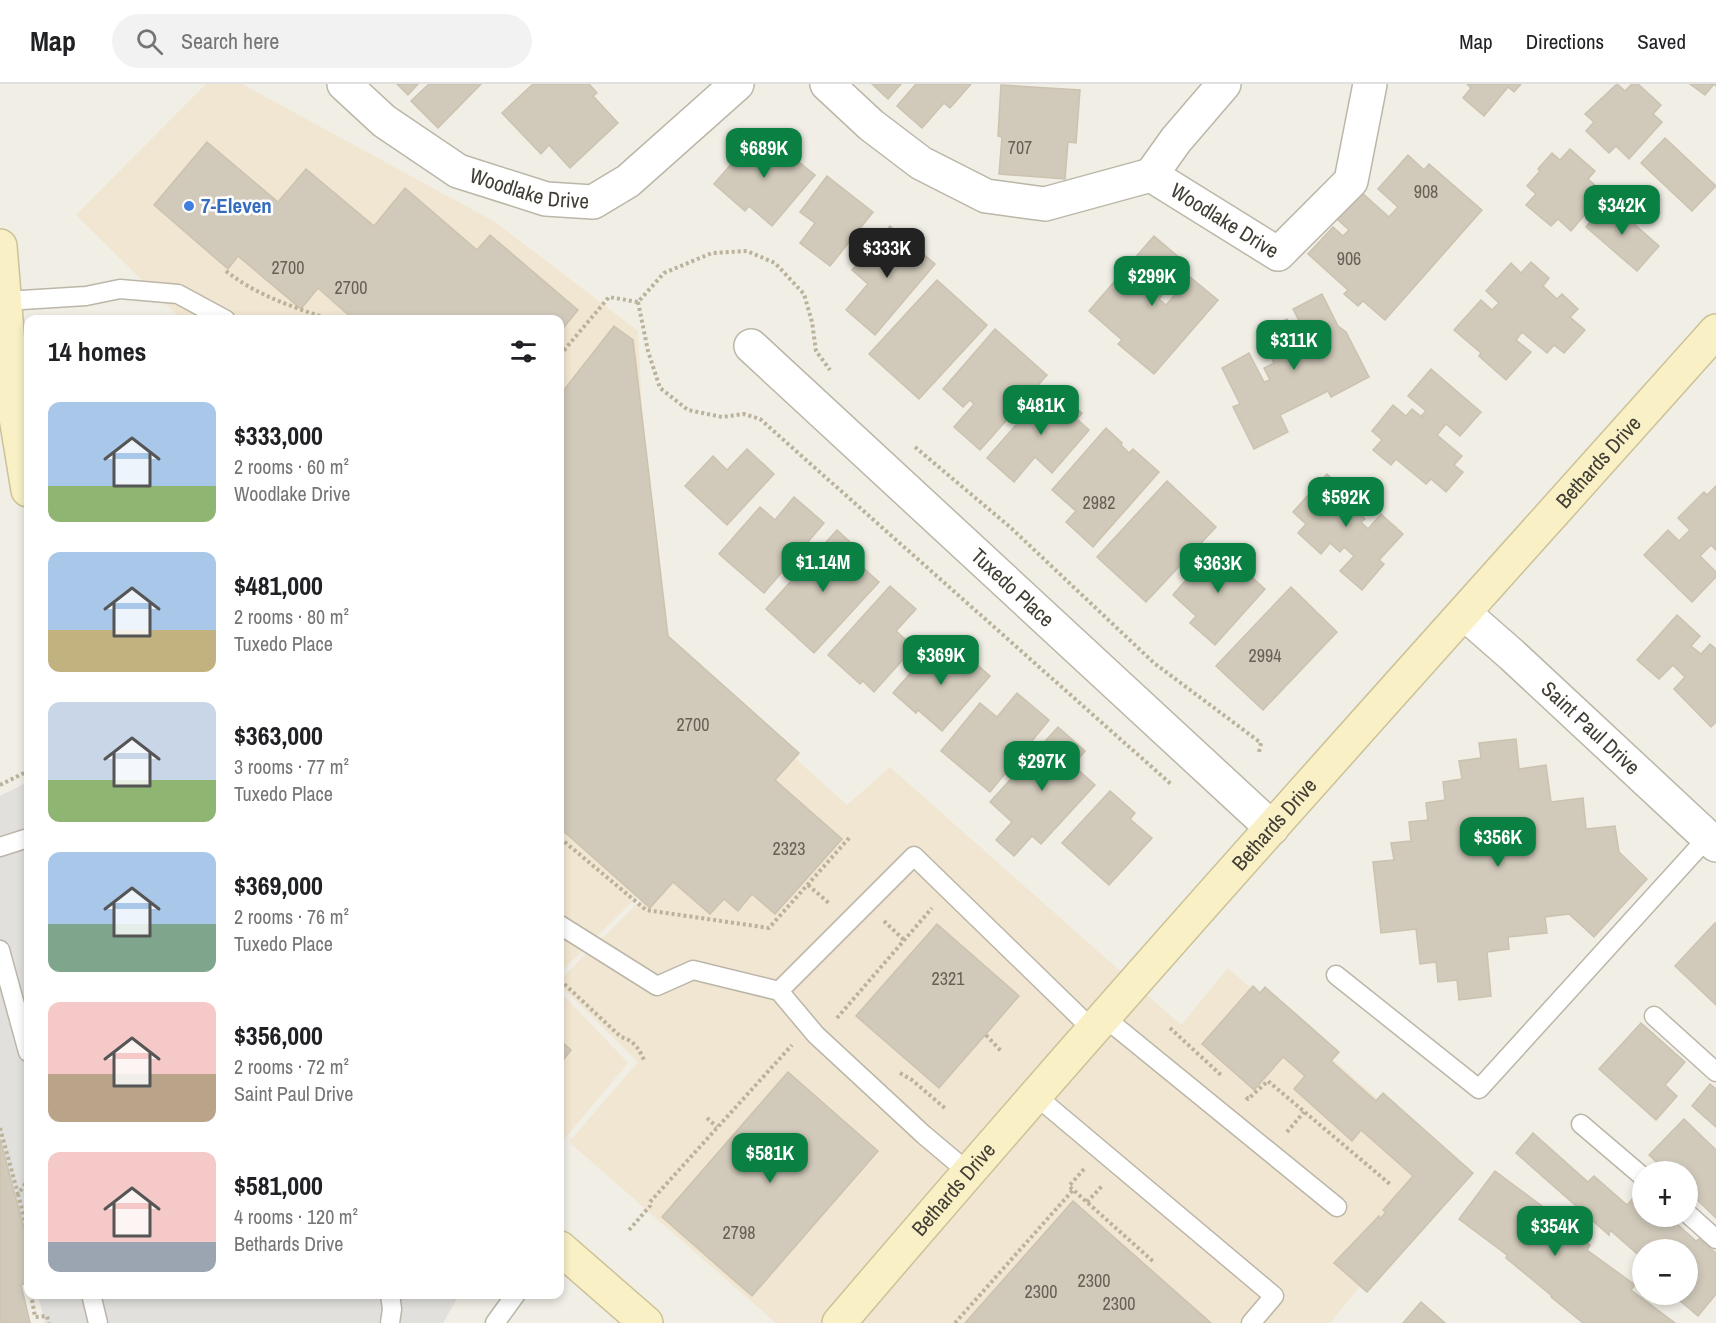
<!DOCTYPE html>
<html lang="en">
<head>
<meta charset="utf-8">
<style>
  :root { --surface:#fff; --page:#f2f2f2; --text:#202124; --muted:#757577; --line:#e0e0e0; --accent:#0b8043 }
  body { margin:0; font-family:"Archivo Narrow",sans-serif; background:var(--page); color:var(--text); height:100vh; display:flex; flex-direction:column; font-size:22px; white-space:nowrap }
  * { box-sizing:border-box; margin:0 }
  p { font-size:20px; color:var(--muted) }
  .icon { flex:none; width:33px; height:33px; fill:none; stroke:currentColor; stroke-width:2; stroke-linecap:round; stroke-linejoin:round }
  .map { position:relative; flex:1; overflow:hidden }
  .sheet { position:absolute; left:24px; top:231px; width:540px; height:984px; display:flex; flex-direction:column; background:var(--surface); border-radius:12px; box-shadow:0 3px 9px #0003 }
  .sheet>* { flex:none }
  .tools { position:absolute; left:1632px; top:1077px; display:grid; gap:12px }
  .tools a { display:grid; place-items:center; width:66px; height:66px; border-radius:50%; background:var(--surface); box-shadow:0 3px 9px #0003; font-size:30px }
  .price { position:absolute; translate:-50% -51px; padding:0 14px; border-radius:12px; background:var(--accent); color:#fff; font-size:20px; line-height:39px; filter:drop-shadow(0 2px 3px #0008) }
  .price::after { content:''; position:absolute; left:50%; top:36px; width:18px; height:14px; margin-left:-9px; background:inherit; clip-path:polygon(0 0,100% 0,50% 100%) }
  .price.current { background:#222; color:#fff }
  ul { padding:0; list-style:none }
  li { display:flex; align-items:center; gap:18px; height:150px; padding:0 24px }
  li span { display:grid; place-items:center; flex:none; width:168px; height:120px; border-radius:12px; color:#555 }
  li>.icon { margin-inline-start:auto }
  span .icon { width:72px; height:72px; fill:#fffc; stroke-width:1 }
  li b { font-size:26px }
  h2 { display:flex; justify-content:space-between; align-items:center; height:72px; padding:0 24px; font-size:26px }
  header { display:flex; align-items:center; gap:36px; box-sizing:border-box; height:84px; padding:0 30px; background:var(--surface); border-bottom:2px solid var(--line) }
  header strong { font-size:28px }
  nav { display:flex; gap:33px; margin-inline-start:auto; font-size:21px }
  .search { width:420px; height:54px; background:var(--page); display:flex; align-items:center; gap:15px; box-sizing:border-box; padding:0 21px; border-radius:33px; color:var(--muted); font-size:22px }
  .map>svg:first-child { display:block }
  .commercial { fill:#f1e6d1 }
  .parking { fill:#e1e0dc }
  .building { fill:#d1cabb; stroke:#cbc2af; stroke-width:1.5 }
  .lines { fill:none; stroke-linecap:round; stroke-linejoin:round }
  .lane-casing { stroke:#bbb6a8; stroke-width:21 }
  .street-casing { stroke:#bbb6a8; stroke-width:36 }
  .secondary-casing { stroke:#ccc298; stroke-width:36 }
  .path { stroke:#bbb29b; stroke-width:4; stroke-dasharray:3 3; stroke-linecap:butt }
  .lane { stroke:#fff; stroke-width:18 }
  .street { stroke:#fff; stroke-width:33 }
  .secondary { stroke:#f9f0c6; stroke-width:33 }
  .shop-dot { fill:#3f7fe0; stroke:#fff; stroke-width:2 }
  .labels { text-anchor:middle; stroke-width:5; stroke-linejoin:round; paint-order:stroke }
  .number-label { font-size:18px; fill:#666156 }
  .street-label { font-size:21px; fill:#423e35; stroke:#fff }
  .shop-label { font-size:21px; font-weight:bold; fill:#366cbe; stroke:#fff; text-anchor:start }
</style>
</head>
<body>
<header>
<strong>Map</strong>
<div class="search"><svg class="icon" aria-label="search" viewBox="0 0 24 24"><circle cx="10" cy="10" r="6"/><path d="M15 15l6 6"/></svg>Search here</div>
<nav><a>Map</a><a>Directions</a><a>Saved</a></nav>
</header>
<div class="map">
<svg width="1716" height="1239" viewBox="0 0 1716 1239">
  <rect width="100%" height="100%" fill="#f0eee5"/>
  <g class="commercial">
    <path d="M206 0H242L495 138 638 247 653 548 785 665 560 889V236L181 235 76 131Z"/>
    <path d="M789 669 847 721 890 683 1181 941 1228 884 1457 1084 1330 1239H776L569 1058 638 978 560 901V896Z"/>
    <path d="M560 908 628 979 560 1060Z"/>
  </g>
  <g class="parking">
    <path d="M28 698V1170L0 1051V712Z"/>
    <path d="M38 1211H459L443 1239H45Z"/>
  </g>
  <g class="building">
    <path d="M397 0H418L408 11Z"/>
    <path d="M429 0H481L438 44 411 17Z"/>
    <path d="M533 0H589L597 9 593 12 618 39 570 84 549 61 541 70 502 29Z"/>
    <path d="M872 0H901L888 15Z"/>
    <path d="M916 0H971L950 24 944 19 922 44 897 22Z"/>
    <path d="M1467 0H1521L1514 8 1508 3 1484 32 1463 14 1471 4Z"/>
    <path d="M1617 0 1625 7 1632 0H1638L1661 21 1653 30 1662 38 1629 75 1616 62 1609 69 1586 47 1594 38 1585 30Z"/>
    <path d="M1690 0H1716V2L1714 0 1705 11Z"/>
    <path d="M1001 1 1080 6 1076 59 1068 58 1065 95 999 90 1002 53 998 52Z"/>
    <path d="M760 47 788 73 789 70 815 91 772 142 749 122 745 127 714 100Z"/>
    <path d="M1665 54 1716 102 1692 127 1641 79Z"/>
    <path d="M207 58 278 118 306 85 374 142 405 104 477 166 490 151 578 226 560 248V236H354L318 204 301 225 238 172 228 185 154 121Z"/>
    <path d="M1570 65 1595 87 1588 95 1599 105 1583 124 1587 128 1571 147 1558 135 1551 142 1526 121 1536 110 1527 102 1540 87 1538 85 1552 69 1560 76Z"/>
    <path d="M1408 71 1424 86 1429 80 1482 126 1385 236 1363 217 1358 222 1344 210 1348 206 1308 170 1333 143 1343 152 1349 146 1337 135 1361 108 1389 133 1398 123 1378 105Z"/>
    <path d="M827 92 873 128 830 182 800 159 815 139 800 128Z"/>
    <path d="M1608 117 1659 162 1637 187 1586 143Z"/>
    <path d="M890 142 935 180 875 251 846 226 868 200 852 186Z"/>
    <path d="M1154 152 1182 176 1157 205 1163 210 1159 215 1166 221 1190 193 1218 216 1154 290 1118 260 1122 256 1089 227Z"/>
    <path d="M1531 178 1549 194 1543 202 1557 215 1562 210 1578 225 1570 233 1585 246 1564 269 1554 261 1547 269 1522 248 1516 256 1531 268 1506 296 1479 272 1481 269 1454 246 1481 216 1492 226 1499 219 1486 207 1511 179 1521 189Z"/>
    <path d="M937 196 987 241 919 315 869 270Z"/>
    <path d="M1322 210 1338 242 1346 248 1369 293 1331 313 1328 307 1280 331 1288 348 1254 365 1233 323 1240 320 1222 284 1249 269 1264 298 1270 296 1264 284 1274 279 1259 249 1287 235 1299 260 1309 256 1293 225Z"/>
    <path d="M614 242 633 256 668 552 799 669 775 696 842 755 775 830 752 810 738 827 724 815 710 830 673 798 650 824 560 744V311Z"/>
    <path d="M995 245 1047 291 980 366 954 343 974 320 970 316 963 323 943 305Z"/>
    <path d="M1431 285 1481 328 1460 352 1446 340 1437 351 1462 372 1454 381 1463 388 1446 408 1431 395 1426 400 1396 375 1391 381 1373 366 1382 356 1372 347 1393 321 1406 332 1412 325 1423 334 1422 331 1426 327 1408 312Z"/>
    <path d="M1050 302 1082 329 1077 335 1089 346 1052 389 1035 373 1014 398 987 374Z"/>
    <path d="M1106 344 1122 359 1121 361 1129 369 1133 365 1159 388 1093 463 1066 438 1076 427 1052 406Z"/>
    <path d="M747 365 774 390 727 441 685 402 713 372 727 386Z"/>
    <path d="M1327 390 1339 401 1345 395 1370 417 1359 429 1365 435 1361 438 1368 445 1381 430 1403 450 1379 476 1384 480 1362 506 1340 487 1354 472 1344 463 1340 468 1330 459 1321 470 1298 449 1306 440 1293 428Z"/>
    <path d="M1167 397 1216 443 1146 518 1097 473Z"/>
    <path d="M1716 402V466L1711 461 1700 472 1716 488V493L1692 518 1644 471 1668 446 1679 457 1690 446 1678 434 1704 408 1707 411Z"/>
    <path d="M794 413 824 439 764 509 719 470 760 423 775 436Z"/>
    <path d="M837 446 859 466 852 474 879 498 814 569 766 525Z"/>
    <path d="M1216 461 1265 505 1215 561 1190 539 1196 532 1173 511Z"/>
    <path d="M890 502 916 525 896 547 914 563 874 608 863 597 860 600 828 571Z"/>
    <path d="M1291 503 1337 548 1263 626 1216 582Z"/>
    <path d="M1677 531 1700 552 1691 562 1701 570 1710 560 1716 565V638L1711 643 1674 605 1685 593 1673 581 1659 595 1637 576Z"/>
    <path d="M936 560 957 578 965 570 990 592 942 647 918 626 916 629 893 609Z"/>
    <path d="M1017 609 1049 636 990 708 941 667 980 619 997 633Z"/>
    <path d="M1058 643 1085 667 1073 681 1095 701 1041 760 1032 752 1014 772 996 756 1012 738 990 718Z"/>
    <path d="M1516 655 1519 685 1546 681 1551 718 1583 714 1586 745 1615 742 1619 768 1647 795 1594 853 1569 830 1545 833 1547 849 1508 853 1509 865 1487 868 1491 912 1459 916 1457 896 1438 898 1436 878 1420 880 1416 845 1381 849 1373 778 1394 776 1391 759 1411 757 1409 738 1428 736 1426 719 1445 716 1443 698 1462 695 1459 677 1481 674 1479 659Z"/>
    <path d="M1110 707 1135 729 1130 735 1152 754 1109 801 1062 759Z"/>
    <path d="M1715 839 1716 840V921L1675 882Z"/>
    <path d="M937 840 1019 912 939 1004 856 932Z"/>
    <path d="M1253 902 1260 909 1265 903 1339 968 1331 977 1376 1017 1383 1009 1473 1089 1367 1208 1334 1179 1379 1132 1380 1135 1386 1128 1383 1126 1413 1092 1361 1046 1352 1057 1294 1005 1305 992 1283 973 1254 1006 1202 960Z"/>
    <path d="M1641 939 1685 978 1665 1001 1677 1012 1656 1036 1599 985Z"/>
    <path d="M560 956 571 966 560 980Z"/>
    <path d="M788 988 878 1067 752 1212 662 1133Z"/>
    <path d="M1710 1000 1716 1005V1043L1692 1022Z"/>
    <path d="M1684 1035 1716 1066V1134L1688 1107V1088H1667L1649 1071Z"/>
    <path d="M1533 1049 1588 1098 1594 1092 1627 1121 1639 1107 1642 1110V1132H1668L1696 1157 1699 1155 1716 1169V1210L1698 1232 1672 1210H1688V1166H1642V1174L1610 1146 1609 1151 1516 1069Z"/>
    <path d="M0 1055 28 1160V1198L21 1201 30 1239H0Z"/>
    <path d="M1495 1087 1542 1122 1541 1126 1590 1161 1587 1166 1635 1201 1631 1206 1675 1239H1583L1551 1213 1552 1212 1506 1174 1507 1171 1459 1135Z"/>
    <path d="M1073 1117 1211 1239H965Z"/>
    <path d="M1421 1218 1445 1239H1403Z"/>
  </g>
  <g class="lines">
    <defs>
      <g id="lane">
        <path d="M6 217 86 212 120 205 178 210 226 236"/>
        <path d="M0 763 28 754"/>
        <path d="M560 841 657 902 693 886 779 907 816 951 924 1051 968 1088"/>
        <path d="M0 866 28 968"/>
        <path d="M1336 891 1479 1005 1708 753"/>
        <path d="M779 907 914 772 1093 946"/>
        <path d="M1654 932 1716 988"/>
        <path d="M1104 933 1337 1123"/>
        <path d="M1035 1011 1274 1212 1251 1239"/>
        <path d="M1581 1040 1642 1092"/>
        <path d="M1688 1130 1716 1155"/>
        <path d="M91 1210 98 1239"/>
        <path d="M390 1210 392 1225 390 1239"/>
        <path d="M495 1239 516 1210"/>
      </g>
      <g id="street">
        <path id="s1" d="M344 0 384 37 458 87 546 115 593 118 628 97 737 0"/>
        <path id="s2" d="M827 0 871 41 921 79 986 112 1045 120 1151 91 1278 170 1351 97 1370 0"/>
        <path d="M1151 91 1176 56 1224 0"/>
        <path id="s3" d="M751 262 1272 744"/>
        <path id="s4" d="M1464 529 1512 571 1716 761"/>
      </g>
      <g id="secondary">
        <path d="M0 162 12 309 28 406"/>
        <path d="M560 1164 646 1239"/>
        <path id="s5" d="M839 1239C1125 903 1422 576 1716 247"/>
      </g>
    </defs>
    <use href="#lane" class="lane-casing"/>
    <use href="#street" class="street-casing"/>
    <use href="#secondary" class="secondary-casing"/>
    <g class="path">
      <path d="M226 187C257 212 294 223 331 236"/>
      <path d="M638 218 648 267 660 304 688 326 722 333 744 330 760 335 1172 701"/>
      <path d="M560 271 609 213 638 218 664 189 712 169 747 167 775 179 804 210 812 238 816 267 830 286"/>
      <path d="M915 363 1010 443 1154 579 1261 659 1259 668"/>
      <path d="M0 701 28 687"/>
      <path d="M560 754 646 826 769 844 850 753"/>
      <path d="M808 801 830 820"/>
      <path d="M884 837 904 856"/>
      <path d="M560 896 621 953C635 957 639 965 645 978"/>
      <path d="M837 934 932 824"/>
      <path d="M1170 944 1222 992"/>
      <path d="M986 951 1001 967"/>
      <path d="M900 989 912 996 947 1026"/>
      <path d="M1246 1013 1248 1015 1268 997 1391 1101"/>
      <path d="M707 1034 717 1043"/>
      <path d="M0 1044 18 1110 28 1096"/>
      <path d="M1287 1048 1304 1028"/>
      <path d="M1084 1085 1069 1102 1155 1179"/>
      <path d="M18 1110 28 1150"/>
      <path d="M1087 1118 1103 1101"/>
      <path d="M629 1146 650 1122V1118L792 961"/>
      <path d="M31 1210 35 1233 47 1232 49 1239"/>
      <path d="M955 1239 1073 1106"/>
    </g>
    <use href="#lane" class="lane"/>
    <use href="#street" class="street"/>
    <use href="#secondary" class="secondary"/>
  </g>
  <circle class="shop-dot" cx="189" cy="122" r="6"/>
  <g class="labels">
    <g class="number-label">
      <text x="1020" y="70">707</text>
      <text x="1426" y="114">908</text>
      <text x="1349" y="181">906</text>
      <text x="288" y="190">2700</text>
      <text x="351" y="210">2700</text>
      <text x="1099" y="425">2982</text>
      <text x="1265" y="578">2994</text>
      <text x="693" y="647">2700</text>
      <text x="789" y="771">2323</text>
      <text x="948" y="901">2321</text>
      <text x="739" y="1155">2798</text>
      <text x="1094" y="1203">2300</text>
      <text x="1041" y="1214">2300</text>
      <text x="1119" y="1226">2300</text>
    </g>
    <g class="street-label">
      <text dy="7" stroke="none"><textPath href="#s1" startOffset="218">Woodlake Drive</textPath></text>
      <text dy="7" stroke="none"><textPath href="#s2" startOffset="452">Woodlake Drive</textPath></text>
      <text dy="7" stroke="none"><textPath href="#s5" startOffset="1148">Bethards Drive</textPath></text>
      <text dy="7" stroke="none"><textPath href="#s3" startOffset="356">Tuxedo Place</textPath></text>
      <text dy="7" stroke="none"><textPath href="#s4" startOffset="171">Saint Paul Drive</textPath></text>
      <text dy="7" stroke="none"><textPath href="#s5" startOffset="662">Bethards Drive</textPath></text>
      <text dy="7" stroke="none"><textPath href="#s5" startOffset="176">Bethards Drive</textPath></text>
    </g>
    <g class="shop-label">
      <text x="201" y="129">7-Eleven</text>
    </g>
  </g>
</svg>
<div class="tools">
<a>+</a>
<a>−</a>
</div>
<b class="price" style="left:764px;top:95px">$689K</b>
<b class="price" style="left:1622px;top:152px">$342K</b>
<b class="price current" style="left:887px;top:195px">$333K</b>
<b class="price" style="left:1152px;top:223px">$299K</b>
<b class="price" style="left:1294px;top:287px">$311K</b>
<b class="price" style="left:1041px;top:352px">$481K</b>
<b class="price" style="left:1346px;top:444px">$592K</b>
<b class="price" style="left:823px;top:509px">$1.14M</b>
<b class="price" style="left:1218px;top:510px">$363K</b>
<b class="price" style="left:941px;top:602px">$369K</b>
<b class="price" style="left:1042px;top:708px">$297K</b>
<b class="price" style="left:1498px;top:784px">$356K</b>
<b class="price" style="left:770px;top:1100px">$581K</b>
<b class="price" style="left:1555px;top:1173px">$354K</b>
<section class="sheet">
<h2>14 homes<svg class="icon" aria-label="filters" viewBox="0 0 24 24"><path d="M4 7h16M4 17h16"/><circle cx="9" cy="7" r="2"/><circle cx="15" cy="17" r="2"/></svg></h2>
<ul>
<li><span style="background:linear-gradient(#a9c7e8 70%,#8fb573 0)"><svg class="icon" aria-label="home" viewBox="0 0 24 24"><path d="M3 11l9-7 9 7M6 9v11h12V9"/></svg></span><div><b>$333,000</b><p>2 rooms · 60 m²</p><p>Woodlake Drive</p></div></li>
<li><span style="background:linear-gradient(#a9c7e8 65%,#c2b280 0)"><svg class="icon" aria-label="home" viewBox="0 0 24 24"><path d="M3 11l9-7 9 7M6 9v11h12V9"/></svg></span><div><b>$481,000</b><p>2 rooms · 80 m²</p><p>Tuxedo Place</p></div></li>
<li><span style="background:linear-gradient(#c9d6e8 65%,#8fb573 0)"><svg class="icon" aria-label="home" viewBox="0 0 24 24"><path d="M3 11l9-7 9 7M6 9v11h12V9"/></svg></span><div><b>$363,000</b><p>3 rooms · 77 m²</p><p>Tuxedo Place</p></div></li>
<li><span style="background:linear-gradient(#a9c7e8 60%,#7fa58c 0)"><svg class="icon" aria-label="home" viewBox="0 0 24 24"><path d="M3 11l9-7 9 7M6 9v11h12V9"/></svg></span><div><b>$369,000</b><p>2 rooms · 76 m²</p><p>Tuxedo Place</p></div></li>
<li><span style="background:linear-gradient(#f6c9c9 60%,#b9a48a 0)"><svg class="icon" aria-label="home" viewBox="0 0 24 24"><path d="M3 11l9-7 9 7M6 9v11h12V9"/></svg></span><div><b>$356,000</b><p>2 rooms · 72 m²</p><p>Saint Paul Drive</p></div></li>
<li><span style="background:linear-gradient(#f6c9c9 75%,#9aa5b1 0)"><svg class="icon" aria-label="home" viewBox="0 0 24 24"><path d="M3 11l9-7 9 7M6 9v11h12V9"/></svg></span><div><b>$581,000</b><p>4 rooms · 120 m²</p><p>Bethards Drive</p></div></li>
</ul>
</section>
</div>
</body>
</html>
